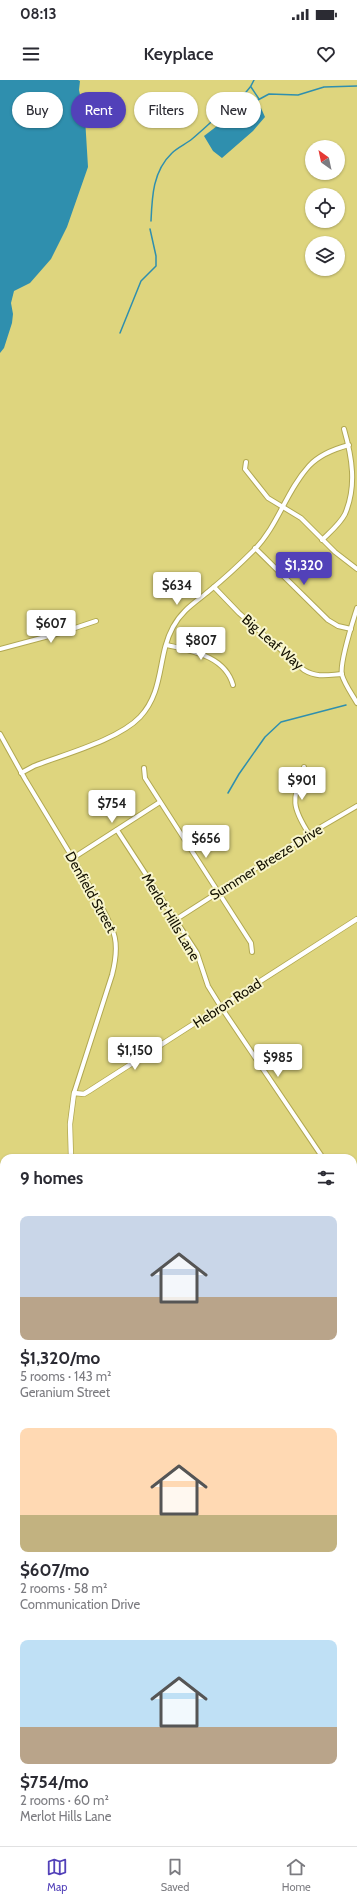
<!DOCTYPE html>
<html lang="en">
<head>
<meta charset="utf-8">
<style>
  :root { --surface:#fff; --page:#f7f7f7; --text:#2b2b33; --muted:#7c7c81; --line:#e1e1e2; --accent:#5241b9 }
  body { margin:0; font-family:Cabin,sans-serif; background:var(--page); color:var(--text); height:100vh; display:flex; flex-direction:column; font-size:15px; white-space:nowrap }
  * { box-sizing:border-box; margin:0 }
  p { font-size:13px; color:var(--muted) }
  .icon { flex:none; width:22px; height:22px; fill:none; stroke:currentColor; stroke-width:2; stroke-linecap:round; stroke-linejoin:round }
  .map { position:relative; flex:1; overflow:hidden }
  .sheet { position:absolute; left:0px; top:1074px; width:357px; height:692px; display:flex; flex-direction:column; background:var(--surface); border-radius:12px 12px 0 0; box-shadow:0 1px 3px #0004 }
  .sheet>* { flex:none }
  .top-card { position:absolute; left:12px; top:12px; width:333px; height:36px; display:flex; gap:8px }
  .needle { width:26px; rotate:327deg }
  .tools { position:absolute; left:305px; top:60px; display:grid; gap:8px }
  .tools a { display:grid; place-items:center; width:40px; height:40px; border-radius:50%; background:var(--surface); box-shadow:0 1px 3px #0004; font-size:20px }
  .price { position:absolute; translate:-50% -34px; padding:0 9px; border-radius:4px; background:#fff; color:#222; font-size:13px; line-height:26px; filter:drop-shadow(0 1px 2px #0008) }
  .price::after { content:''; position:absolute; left:50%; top:24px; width:12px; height:9px; margin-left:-6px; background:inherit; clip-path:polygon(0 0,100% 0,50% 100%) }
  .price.current { background:var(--accent); color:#fff }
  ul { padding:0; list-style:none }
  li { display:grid; align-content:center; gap:8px; height:212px; padding:0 20px }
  li span { display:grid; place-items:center; height:124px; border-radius:8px; color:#555 }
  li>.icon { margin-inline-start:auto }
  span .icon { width:72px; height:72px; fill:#fffc; stroke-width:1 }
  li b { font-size:17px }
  h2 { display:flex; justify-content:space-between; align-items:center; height:48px; padding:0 20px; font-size:17px }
  .pill { padding:0 14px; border-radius:18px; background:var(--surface); box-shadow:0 1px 3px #0004; font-size:14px; line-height:36px }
  .pill.current { background:var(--accent); color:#fff }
  .status { display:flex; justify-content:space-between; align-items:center; height:28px; padding:0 20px; background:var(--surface); direction:ltr }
  .status svg { height:11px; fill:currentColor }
  header { display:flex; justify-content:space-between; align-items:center; height:52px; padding:0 20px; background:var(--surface); font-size:18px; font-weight:600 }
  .tab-bar { display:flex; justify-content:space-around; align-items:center; height:56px; border-top:1px solid var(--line); background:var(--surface); font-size:11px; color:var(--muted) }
  .tab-bar a { display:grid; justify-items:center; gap:2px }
  .tab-bar .current { color:var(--accent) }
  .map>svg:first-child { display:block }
  .water { fill:#2f8fae }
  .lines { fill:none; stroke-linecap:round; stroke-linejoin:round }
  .stream { stroke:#2f8fae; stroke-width:1.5 }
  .minor-casing { stroke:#b1a852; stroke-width:6 }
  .tertiary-casing { stroke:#b1a852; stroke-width:6 }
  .primary-casing { stroke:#fff; stroke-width:8 }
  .minor { stroke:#fff; stroke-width:4 }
  .tertiary { stroke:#fff; stroke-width:4.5 }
  .primary { stroke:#b8b7eb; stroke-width:6 }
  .labels { text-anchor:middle; stroke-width:4; stroke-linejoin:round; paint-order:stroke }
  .street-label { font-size:14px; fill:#131000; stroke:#f8f5cb }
</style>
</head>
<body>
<div class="status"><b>08:13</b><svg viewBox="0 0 49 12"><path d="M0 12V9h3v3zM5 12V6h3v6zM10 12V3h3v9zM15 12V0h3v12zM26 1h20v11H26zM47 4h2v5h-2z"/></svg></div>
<header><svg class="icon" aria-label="menu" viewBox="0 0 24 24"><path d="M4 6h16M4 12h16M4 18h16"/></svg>Keyplace<svg class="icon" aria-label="heart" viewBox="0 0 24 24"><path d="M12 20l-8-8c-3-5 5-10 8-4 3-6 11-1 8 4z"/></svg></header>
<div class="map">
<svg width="357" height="1766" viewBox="0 0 357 1766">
  <rect width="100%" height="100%" fill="#ded57e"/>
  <g class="water">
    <path d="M0 0H78L80 1 79 10 85 38 88 87 67 147 51 179 30 203 14 211 11 223 13 234 12 243 4 268 0 273Z"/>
    <path d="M256 27 261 28 265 37 253 51 222 78 213 71 204 56C221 43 235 31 256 27Z"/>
  </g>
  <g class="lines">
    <g class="stream">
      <path d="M251 7 259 19"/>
      <path d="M255 28 256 21 269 14 298 15 324 7 357 6"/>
      <path d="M151 141C152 116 153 91 172 73 178 67 186 64 192 59 204 49 215 38 227 28 237 19 249 13 254 0"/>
      <path d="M120 253 141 201 156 186V176L150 149"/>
      <path d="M228 713 239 694 265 657 281 642 346 625"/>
      <path d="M353 1196 357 1199"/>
      <path d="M353 1229 357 1227"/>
      <path d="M353 1593H357"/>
      <path d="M297 1762 298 1766"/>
    </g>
    <defs>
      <g id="minor">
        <path d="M246 382 245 389 268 418 301 438 335 472 357 489"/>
        <path d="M322 460C330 452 340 444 345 434 357 406 352 377 344 349"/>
        <path d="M255 468 328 540 338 546 351 549"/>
        <path d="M214 507 239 533 304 590C317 598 328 595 342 594"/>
        <path d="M357 528C353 541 339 583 342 595 345 605 352 614 357 623"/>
        <path d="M167 565C192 571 225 576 233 605"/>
        <path d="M0 569 60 553 96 541"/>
        <path d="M0 654 25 699 98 820C114 850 121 860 112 895L74 1013"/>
        <path d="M304 687C293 720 290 724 309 754"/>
        <path d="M144 688 145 698 251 863 252 872"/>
        <path d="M21 693 34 686C65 674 118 660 140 637 165 610 157 576 173 547 182 530 196 522 209 511 225 498 240 484 254 470 278 446 286 411 309 386 319 375 334 369 349 365"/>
        <path d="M117 750 197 873 208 906 221 927 323 1078"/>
        <path d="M73 778 160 722"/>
        <path d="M175 840 309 754 357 726"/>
        <path d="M0 1276 4 1284"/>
        <path d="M353 1387 357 1383"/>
        <path d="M353 1417 357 1421"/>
        <path d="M0 1483V1494"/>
      </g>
      <g id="tertiary">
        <path d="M71 1078 70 1044 74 1013 84 1014 89 1011 357 839"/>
        <path d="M0 1157 4 1156"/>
        <path d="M0 1763 4 1761"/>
      </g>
      <g id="primary">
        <path d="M0 1635 4 1644"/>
        <path d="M78 1762 81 1766"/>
      </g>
    </defs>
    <use href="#minor" class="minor-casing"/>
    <use href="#tertiary" class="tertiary-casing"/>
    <use href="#primary" class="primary-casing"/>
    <use href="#minor" class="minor"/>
    <use href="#tertiary" class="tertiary"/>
    <use href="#primary" class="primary"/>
  </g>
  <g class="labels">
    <g class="street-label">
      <text transform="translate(273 562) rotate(41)" y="5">Big Leaf Way</text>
      <text transform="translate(266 782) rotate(-32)" y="5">Summer Breeze Drive</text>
      <text transform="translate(91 812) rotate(61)" y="5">Denfield Street</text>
      <text transform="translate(171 837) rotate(59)" y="5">Merlot Hills Lane</text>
      <text transform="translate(227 923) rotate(-33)" y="5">Hebron Road</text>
    </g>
  </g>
</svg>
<div class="tools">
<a><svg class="needle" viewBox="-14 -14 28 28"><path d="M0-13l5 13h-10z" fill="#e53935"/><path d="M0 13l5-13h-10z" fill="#7c7c81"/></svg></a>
<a><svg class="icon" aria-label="locate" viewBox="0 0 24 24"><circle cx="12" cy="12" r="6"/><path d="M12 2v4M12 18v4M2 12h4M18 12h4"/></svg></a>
<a><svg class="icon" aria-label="layers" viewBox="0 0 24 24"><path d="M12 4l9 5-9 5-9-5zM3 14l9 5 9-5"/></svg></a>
</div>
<b class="price current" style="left:304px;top:506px">$1,320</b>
<b class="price" style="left:177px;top:526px">$634</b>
<b class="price" style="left:51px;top:564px">$607</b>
<b class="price" style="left:201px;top:581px">$807</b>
<b class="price" style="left:302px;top:721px">$901</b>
<b class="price" style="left:112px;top:744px">$754</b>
<b class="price" style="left:206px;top:779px">$656</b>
<b class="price" style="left:135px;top:991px">$1,150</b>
<b class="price" style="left:278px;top:998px">$985</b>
<div class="top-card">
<a class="pill">Buy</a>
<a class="pill current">Rent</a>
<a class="pill">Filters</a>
<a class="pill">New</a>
</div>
<section class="sheet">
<h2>9 homes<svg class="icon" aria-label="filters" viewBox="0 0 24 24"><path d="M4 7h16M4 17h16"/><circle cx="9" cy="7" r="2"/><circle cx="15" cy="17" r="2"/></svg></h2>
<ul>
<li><span style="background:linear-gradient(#c9d6e8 65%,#b9a48a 0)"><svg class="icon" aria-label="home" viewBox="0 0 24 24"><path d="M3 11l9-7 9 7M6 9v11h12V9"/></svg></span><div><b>$1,320/mo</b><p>5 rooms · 143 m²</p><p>Geranium Street</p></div></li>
<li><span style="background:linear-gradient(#ffd9b3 70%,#c2b280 0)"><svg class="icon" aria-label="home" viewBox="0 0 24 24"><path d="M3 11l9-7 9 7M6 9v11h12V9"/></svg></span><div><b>$607/mo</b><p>2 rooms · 58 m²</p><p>Communication Drive</p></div></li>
<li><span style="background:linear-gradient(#bfe0f5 70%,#b9a48a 0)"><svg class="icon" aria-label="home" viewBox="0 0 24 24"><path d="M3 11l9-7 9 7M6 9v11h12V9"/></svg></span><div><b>$754/mo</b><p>2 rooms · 60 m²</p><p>Merlot Hills Lane</p></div></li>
</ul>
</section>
</div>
<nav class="tab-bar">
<a class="current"><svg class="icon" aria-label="map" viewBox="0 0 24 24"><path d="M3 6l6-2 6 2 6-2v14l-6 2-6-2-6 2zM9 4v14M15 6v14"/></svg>Map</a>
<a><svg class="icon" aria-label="saved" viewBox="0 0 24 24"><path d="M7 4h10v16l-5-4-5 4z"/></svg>Saved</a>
<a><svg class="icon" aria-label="home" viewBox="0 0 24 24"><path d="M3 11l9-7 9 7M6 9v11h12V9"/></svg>Home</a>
</nav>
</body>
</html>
